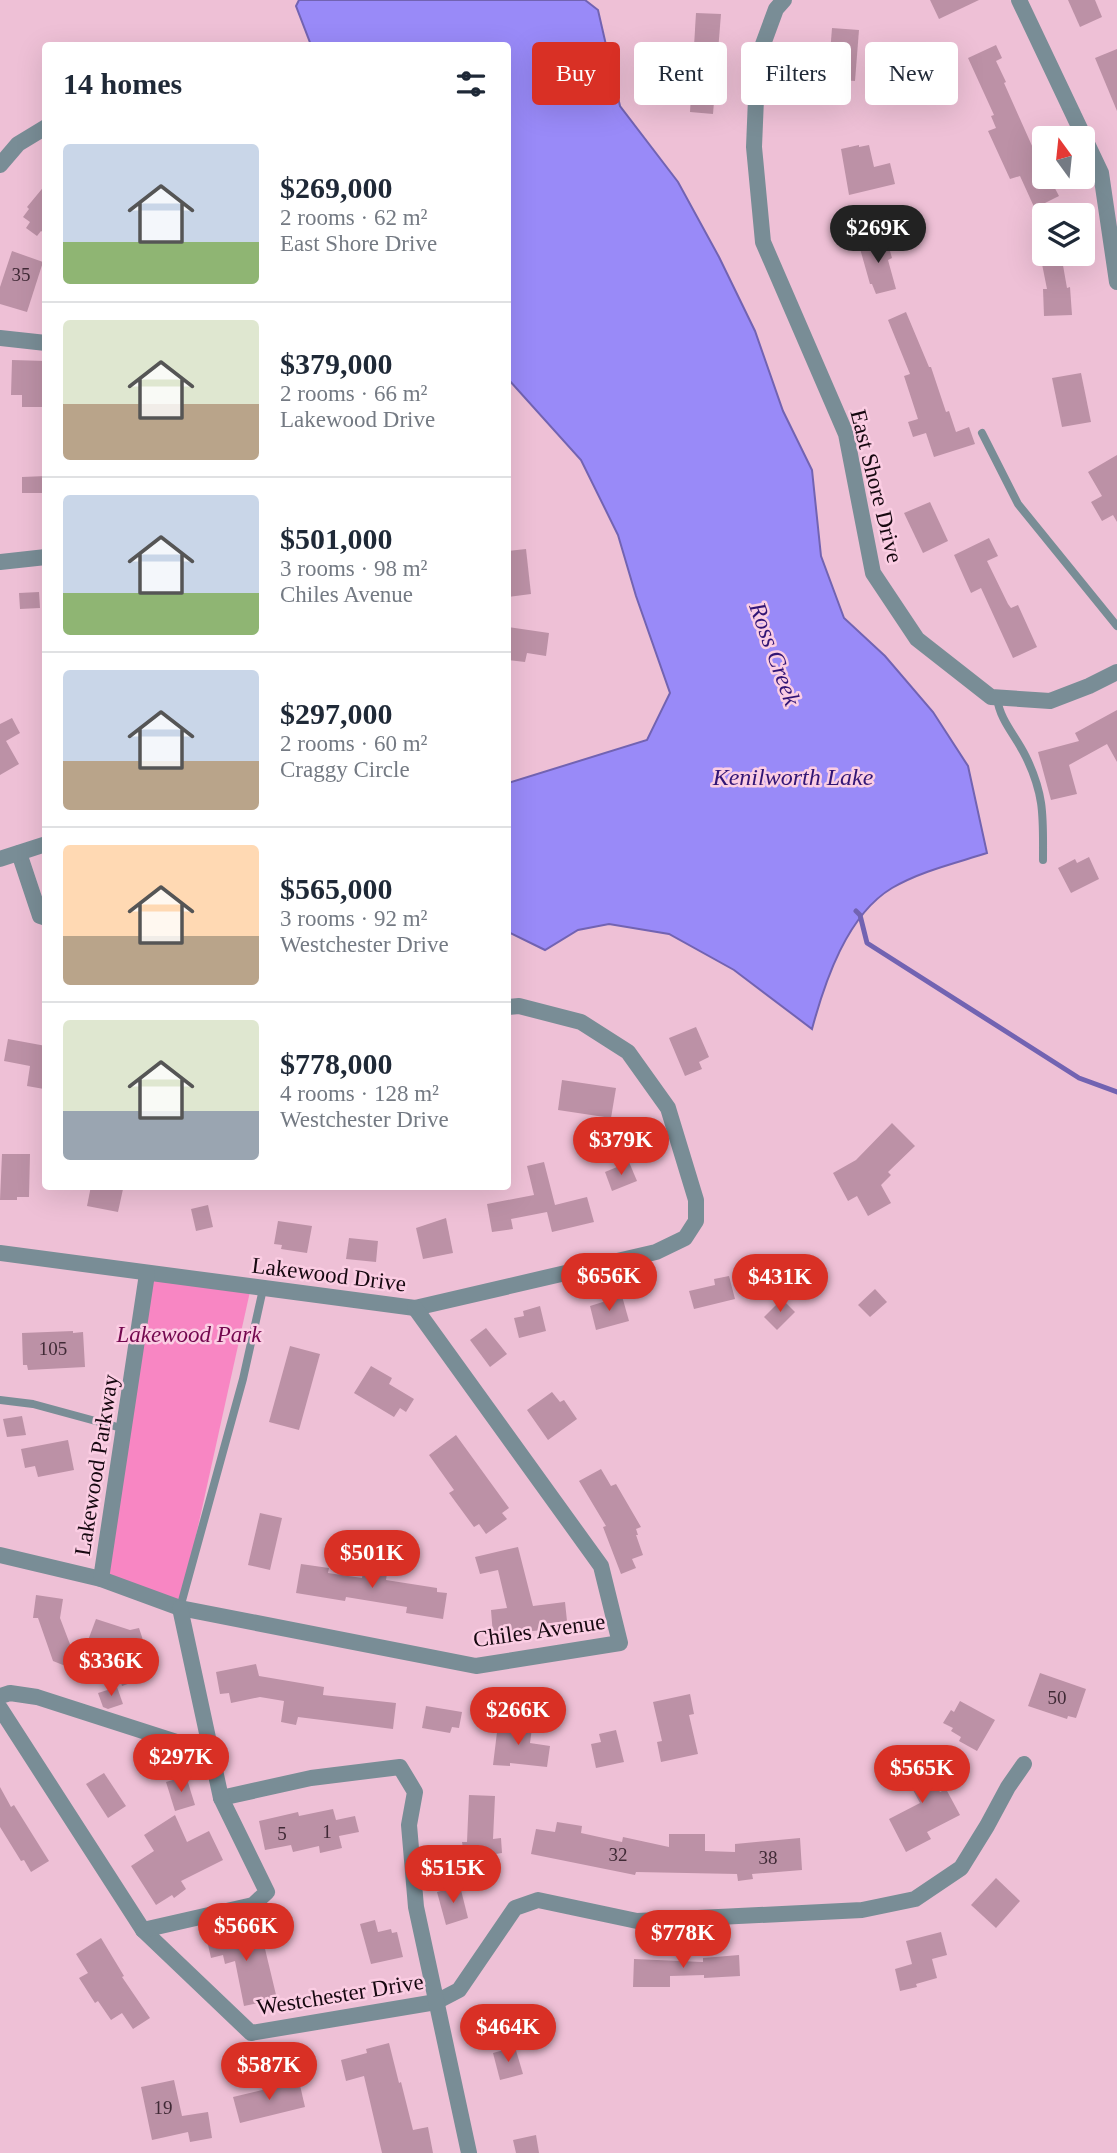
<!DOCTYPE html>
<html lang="en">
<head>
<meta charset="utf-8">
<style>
  :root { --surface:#fff; --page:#f2f2f3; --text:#1f2937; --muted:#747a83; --line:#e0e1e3; --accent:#d93025 }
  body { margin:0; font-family:"Times New Roman",serif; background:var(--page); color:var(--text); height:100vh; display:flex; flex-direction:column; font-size:26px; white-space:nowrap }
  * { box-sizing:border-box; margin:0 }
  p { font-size:23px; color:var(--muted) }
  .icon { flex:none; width:38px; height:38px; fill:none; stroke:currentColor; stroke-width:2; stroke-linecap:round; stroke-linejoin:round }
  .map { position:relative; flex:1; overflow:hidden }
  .details { position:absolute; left:42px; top:42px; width:469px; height:1148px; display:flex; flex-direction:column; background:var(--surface); border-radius:7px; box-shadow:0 7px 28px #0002 }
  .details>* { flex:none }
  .guide { position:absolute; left:532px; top:42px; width:480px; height:63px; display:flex; gap:14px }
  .needle { width:46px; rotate:345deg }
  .buttons { position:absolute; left:1032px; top:126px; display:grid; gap:14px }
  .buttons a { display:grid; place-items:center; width:63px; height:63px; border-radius:7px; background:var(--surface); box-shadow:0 7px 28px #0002; font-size:35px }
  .price { position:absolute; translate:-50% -60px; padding:0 16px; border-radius:24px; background:var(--accent); color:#fff; font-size:23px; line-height:46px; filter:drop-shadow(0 2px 4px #0008) }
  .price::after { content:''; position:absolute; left:50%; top:42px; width:21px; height:16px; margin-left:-10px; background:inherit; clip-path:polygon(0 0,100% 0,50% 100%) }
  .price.selected { background:#222; color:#fff }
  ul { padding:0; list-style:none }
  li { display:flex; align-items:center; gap:21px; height:175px; padding:0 21px }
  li+li { border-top:2px solid var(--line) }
  li span { display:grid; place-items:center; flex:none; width:196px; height:140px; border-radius:7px; color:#555 }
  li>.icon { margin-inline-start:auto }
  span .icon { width:84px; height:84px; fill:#fffc; stroke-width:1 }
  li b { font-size:30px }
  h2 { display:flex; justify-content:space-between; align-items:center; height:84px; padding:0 21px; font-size:30px }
  .tag { padding:0 24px; border-radius:7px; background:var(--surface); box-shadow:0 7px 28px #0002; font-size:24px; line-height:63px }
  .tag.selected { background:var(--accent); color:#fff }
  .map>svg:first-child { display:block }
  .green { fill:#f886c3 }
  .water { fill:#998af8; stroke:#7263b2; stroke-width:2 }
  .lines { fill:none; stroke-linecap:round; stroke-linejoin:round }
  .stream { stroke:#7263b2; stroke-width:5 }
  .building { fill:#bc91a6 }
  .lane { stroke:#798d96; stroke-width:8 }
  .street { stroke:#798d96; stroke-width:16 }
  .labels { text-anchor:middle; stroke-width:5; stroke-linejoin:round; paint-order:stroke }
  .number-label { font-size:19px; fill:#402a36 }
  .street-label { font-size:23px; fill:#160810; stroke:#fbcde3 }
  .park-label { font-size:23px; font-style:italic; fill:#73074e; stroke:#fbcde3 }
  .water-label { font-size:24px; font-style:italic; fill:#321575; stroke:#fbcde3 }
</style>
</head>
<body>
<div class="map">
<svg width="1117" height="2153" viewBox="0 0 1117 2153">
  <rect width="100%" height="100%" fill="#eec0d6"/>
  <path class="green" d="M147 1274 251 1287 180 1608 101 1579Z"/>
  <path class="water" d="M299 0H585L598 10 620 106 678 182 719 257 755 331 783 411 812 470 821 556 844 618 885 656 933 712 968 766 987 853C956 863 921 871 892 888 847 915 825 981 812 1029L734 970 669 934 609 924 578 930 545 950 508 932V783L647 740 670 693 636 596 618 535 581 460 508 379V46L311 45 296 6Z"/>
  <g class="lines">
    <path class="stream" d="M856 911 860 915 867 943 1079 1078 1117 1092"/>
  </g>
  <g class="building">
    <path d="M930 0H979L939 19Z"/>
    <path d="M1068 0H1095L1102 17 1080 27Z"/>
    <path d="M696 13 721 14 713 114 690 112Z"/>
    <path d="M832 28 859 30 855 81 828 79Z"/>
    <path d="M996 45 1002 58 996 61 1006 82 1004 83 1037 157 1040 156 1045 167V177H1049L1059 196 1045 203V231L1020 176 1010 179 988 131 996 128 991 116 994 115 968 58Z"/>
    <path d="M1117 49V111L1095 58Z"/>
    <path d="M859 145V147L869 145 874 167 890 163 895 184 849 195 841 149Z"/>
    <path d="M46 184V234L41 231 37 236 26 228 30 222 23 217 29 209 27 207Z"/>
    <path d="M886 237 892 258 888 260 896 289 876 294 872 284H870L859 245Z"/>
    <path d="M12 251 43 262 27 312 0 304V287Z"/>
    <path d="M1040 254H1061L1067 288 1070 287 1072 315 1044 316 1043 289H1047Z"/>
    <path d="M906 312 929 367H931L946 412 949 411 956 432 969 427 975 444 934 457 926 433 913 437 908 422 918 419 904 376 910 374 888 320Z"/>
    <path d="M12 360 46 361 43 407H22V395H11Z"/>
    <path d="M1081 373 1091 422 1062 427 1052 378Z"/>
    <path d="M1117 455V522L1113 515 1102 521 1091 502 1102 496 1088 472Z"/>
    <path d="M46 476V493H22V477Z"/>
    <path d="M930 502 948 541 923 553 904 513Z"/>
    <path d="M989 538 998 556 987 561 1008 604 1011 608 1018 605 1037 647 1013 658 981 588 971 593 954 555Z"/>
    <path d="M526 549 531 594 508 597V551Z"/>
    <path d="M39 592 40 608 20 609 19 593Z"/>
    <path d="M508 627 549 633 546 656 527 653 525 662 508 660Z"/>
    <path d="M1117 710V762L1107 744 1069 765 1077 794 1051 800 1038 752 1079 741 1075 733Z"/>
    <path d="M12 718 20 733 6 741 19 764 0 775V724Z"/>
    <path d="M1089 857 1099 879 1071 893 1058 868 1075 859 1077 863Z"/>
    <path d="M696 1027 709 1057 699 1062 702 1069 685 1076 669 1038Z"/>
    <path d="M8 1039 46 1046 44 1089 27 1086 30 1066 4 1061Z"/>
    <path d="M562 1080 616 1088 611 1118 558 1110Z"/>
    <path d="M892 1123 915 1146 888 1172 891 1175 881 1185 891 1203 868 1216 857 1196 848 1201 833 1173 856 1160Z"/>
    <path d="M2 1154H30L29 1197H17V1200H0Z"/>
    <path d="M544 1162 555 1205 587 1197 594 1222 552 1232 547 1212 511 1219 513 1229 492 1232 487 1204 534 1195 527 1166Z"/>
    <path d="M629 1162 637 1181 612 1191 605 1172Z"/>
    <path d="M91 1186 123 1189 118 1212 87 1206Z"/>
    <path d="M208 1205 213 1227 196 1231 191 1209Z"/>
    <path d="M446 1218 453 1253 423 1259 416 1228Z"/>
    <path d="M278 1221 312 1226 307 1253 281 1249 282 1245 274 1244Z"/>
    <path d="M349 1238 378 1241 376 1262 346 1259Z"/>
    <path d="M729 1276 735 1299 694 1309 689 1291 715 1285 714 1279Z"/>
    <path d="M875 1289 887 1302 870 1317 858 1305Z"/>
    <path d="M622 1296 629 1321 596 1330 590 1306Z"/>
    <path d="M782 1299 795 1312 777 1330 764 1317Z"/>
    <path d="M540 1306 546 1331 519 1338 514 1318 524 1316 523 1311Z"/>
    <path d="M486 1328 507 1354 490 1367 470 1340Z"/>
    <path d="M73 1331V1333L83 1332 85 1367 28 1370 27 1365H23L22 1333Z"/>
    <path d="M290 1346 320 1354 299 1430 269 1422Z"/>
    <path d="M371 1366 392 1378 389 1384 414 1399 406 1412 400 1408 394 1417 354 1393Z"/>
    <path d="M552 1392 560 1402 564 1400 577 1419 548 1440 527 1410Z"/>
    <path d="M22 1416 26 1435 7 1437 3 1419Z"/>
    <path d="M456 1435 509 1508 502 1513 507 1519 486 1534 479 1524 474 1527 449 1493 454 1490 429 1455Z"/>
    <path d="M68 1440 74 1470 38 1477 35 1466 25 1468 21 1449Z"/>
    <path d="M601 1469 611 1486 616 1484 641 1527 636 1529 638 1535H636L643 1555 632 1559 636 1568 621 1574 603 1527 606 1526 579 1481Z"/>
    <path d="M260 1513 282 1518 270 1570 248 1565Z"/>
    <path d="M518 1547 533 1606 565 1602 567 1621 542 1624 543 1630 493 1635 491 1610 507 1608 498 1570 480 1574 475 1557Z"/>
    <path d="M364 1563 388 1567 386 1580 437 1588V1592L447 1593 443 1619 406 1613 407 1607 346 1597 345 1601 296 1593 301 1564 329 1568 328 1573 362 1578Z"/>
    <path d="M36 1595 63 1599 60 1618 76 1660 63 1665 53 1661 38 1618H33Z"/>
    <path d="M96 1619 130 1630 139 1628 144 1643 132 1647 142 1679 122 1686 111 1651 87 1643Z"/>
    <path d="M256 1664 259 1676 324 1687 323 1695 396 1703 393 1729 298 1717 296 1725 281 1722 284 1701 260 1697 231 1703 229 1693 220 1694 216 1672Z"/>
    <path d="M1040 1673 1086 1689 1076 1718 1068 1716 1067 1719 1028 1706Z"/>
    <path d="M117 1687 123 1704 108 1709 103 1707 98 1693Z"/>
    <path d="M690 1694 694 1714 689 1715 698 1754 661 1762 657 1742 662 1741 653 1702Z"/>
    <path d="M960 1701 995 1720 977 1751 959 1741 961 1737 951 1731 953 1728 943 1723 951 1710 954 1712Z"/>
    <path d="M426 1706 462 1712 459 1728 452 1727 450 1733 422 1728Z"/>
    <path d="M504 1721 518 1723V1727L532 1728 530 1743 550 1746 547 1767 510 1763V1766L493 1765 498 1724 504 1725Z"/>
    <path d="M616 1730 624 1762 596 1768 591 1744 601 1742 599 1734Z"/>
    <path d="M918 1751 940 1792 946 1789 960 1815 927 1832 931 1839 906 1852 889 1819 920 1803 898 1762Z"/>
    <path d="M104 1773 126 1806 108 1818 86 1784Z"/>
    <path d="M186 1776 195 1805 175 1811 166 1782Z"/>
    <path d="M0 1787 11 1807 14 1805 49 1861 31 1872 24 1860 21 1861 0 1827Z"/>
    <path d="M469 1795 495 1796 493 1839 501 1838 502 1853 496 1854 498 1864 457 1868 454 1849 463 1848 462 1842H467Z"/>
    <path d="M333 1809 336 1820 355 1816 359 1832 339 1836 342 1848 320 1853 319 1846 293 1852 291 1845 265 1850 259 1821 298 1812 299 1816Z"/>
    <path d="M175 1815 187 1842 209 1831 223 1860 181 1881 186 1889 174 1898 172 1895 156 1905 131 1866 154 1851 144 1835Z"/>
    <path d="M557 1822 582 1826 581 1833 622 1842 623 1837 669 1847V1834H705V1851L735 1852V1844L800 1838 802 1870 752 1874 753 1879 738 1881 737 1874 636 1872 635 1875 531 1854 536 1829 555 1832Z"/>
    <path d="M996 1878 1020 1901 996 1928 971 1905Z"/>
    <path d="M460 1886 468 1918 446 1925 437 1892Z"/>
    <path d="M375 1920 378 1932 391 1929 392 1933 397 1932 403 1957 371 1964 360 1924Z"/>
    <path d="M260 1928 277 1999 244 2006 235 1961 225 1964 223 1955 211 1958 206 1936Z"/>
    <path d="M941 1932 947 1955 932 1959 937 1978 916 1984 917 1987 900 1991 895 1969 912 1964 906 1941Z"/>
    <path d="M101 1938 124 1976 122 1977 150 2018 133 2029 122 2013 111 2020 98 2001 95 2003 79 1978 88 1973 76 1954Z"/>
    <path d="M739 1955 740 1976 704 1978V1975L670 1976V1987H633L634 1959 703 1962V1958Z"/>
    <path d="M389 2043 399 2083 401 2082 413 2130 428 2127 433 2153H382L364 2076 346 2081 341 2060 367 2053 366 2049Z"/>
    <path d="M515 2047 523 2074 500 2080 493 2053Z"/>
    <path d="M174 2080 182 2116 208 2112 212 2138 190 2142 188 2132 152 2140 141 2087Z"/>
    <path d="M299 2081 305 2107 240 2123 233 2097Z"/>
    <path d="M536 2135 539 2153H516L513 2140Z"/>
  </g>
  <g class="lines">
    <g class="lane">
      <path d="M982 433 1018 504 1117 626"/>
      <path d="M997 698C1000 721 1016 736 1026 757 1045 796 1043 818 1043 860"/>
      <path d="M0 1400 33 1404 125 1429"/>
      <path d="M180 1608 243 1379 263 1289"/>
    </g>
    <g class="street">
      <path d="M784 0 776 9 762 47 757 74 754 147 763 242 846 434 873 573 917 639 991 697 1050 701 1089 686 1117 672"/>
      <path d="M1019 0 1101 173 1117 282"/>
      <path d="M0 165 18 144 46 127"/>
      <path d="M0 338 46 343"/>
      <path d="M0 562 46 557"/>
      <path d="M19 853 40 916 46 918"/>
      <path d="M0 859 46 844"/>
      <path d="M0 1253 415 1308 656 1252 685 1238 696 1221V1200L668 1108 628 1052 581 1022 519 1006 508 1007"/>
      <path d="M0 1555 101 1579 180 1608 476 1666 620 1643 601 1566 415 1308"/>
      <path d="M101 1579 147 1274"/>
      <path d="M0 1696 10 1693 37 1697 211 1753"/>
      <path d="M0 1708 143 1930 251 2033 436 2002 459 1990 515 1908 538 1900 637 1921 862 1910 915 1899 961 1868 987 1826 1008 1787 1024 1764"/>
      <path d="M221 1798 311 1778 400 1767 415 1792 409 1825 416 1907 469 2153"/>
      <path d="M143 1930 253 1905 267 1892 221 1798 180 1608"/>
    </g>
  </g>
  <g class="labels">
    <g class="number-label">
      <text x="21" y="281">35</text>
      <text x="53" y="1355">105</text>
      <text x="1057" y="1704">50</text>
      <text x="327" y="1838">1</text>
      <text x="282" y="1840">5</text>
      <text x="618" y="1861">32</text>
      <text x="768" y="1864">38</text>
      <text x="163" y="2114">19</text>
    </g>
    <g class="street-label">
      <text transform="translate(877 486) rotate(76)" y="8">East Shore Drive</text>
      <text transform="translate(329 1274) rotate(7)" y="8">Lakewood Drive</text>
      <text transform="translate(96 1465) rotate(-81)" y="8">Lakewood Parkway</text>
      <text transform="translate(539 1630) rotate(-8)" y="8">Chiles Avenue</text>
      <text transform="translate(340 1994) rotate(-9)" y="8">Westchester Drive</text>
    </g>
    <g class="park-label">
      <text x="189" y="1342">Lakewood Park</text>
    </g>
    <g class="water-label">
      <text transform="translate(775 654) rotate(70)" y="8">Ross Creek</text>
      <text x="793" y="785">Kenilworth Lake</text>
    </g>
  </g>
</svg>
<div class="buttons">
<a><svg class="needle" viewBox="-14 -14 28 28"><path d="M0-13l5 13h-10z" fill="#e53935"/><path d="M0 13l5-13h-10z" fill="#747a83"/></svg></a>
<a><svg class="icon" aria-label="layers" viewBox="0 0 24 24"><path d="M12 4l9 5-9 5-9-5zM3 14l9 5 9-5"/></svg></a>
</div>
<b class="price selected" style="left:878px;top:265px">$269K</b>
<b class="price" style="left:621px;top:1177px">$379K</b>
<b class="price" style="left:609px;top:1313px">$656K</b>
<b class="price" style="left:780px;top:1314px">$431K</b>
<b class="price" style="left:372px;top:1590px">$501K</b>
<b class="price" style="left:111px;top:1698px">$336K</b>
<b class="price" style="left:518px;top:1747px">$266K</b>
<b class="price" style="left:181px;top:1794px">$297K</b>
<b class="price" style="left:922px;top:1805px">$565K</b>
<b class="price" style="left:453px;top:1905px">$515K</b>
<b class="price" style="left:246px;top:1963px">$566K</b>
<b class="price" style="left:683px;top:1970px">$778K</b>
<b class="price" style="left:508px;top:2064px">$464K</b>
<b class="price" style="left:269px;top:2102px">$587K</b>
<div class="guide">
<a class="tag selected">Buy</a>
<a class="tag">Rent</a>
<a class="tag">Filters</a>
<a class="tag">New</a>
</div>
<section class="details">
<h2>14 homes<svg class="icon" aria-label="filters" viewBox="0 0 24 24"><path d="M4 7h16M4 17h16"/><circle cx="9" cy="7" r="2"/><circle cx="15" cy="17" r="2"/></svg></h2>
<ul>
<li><span style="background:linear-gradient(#c9d6e8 70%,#8fb573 0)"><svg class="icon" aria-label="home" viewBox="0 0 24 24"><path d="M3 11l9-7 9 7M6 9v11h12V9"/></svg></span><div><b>$269,000</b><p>2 rooms · 62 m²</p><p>East Shore Drive</p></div></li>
<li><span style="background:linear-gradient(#dfe7d0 60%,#b9a48a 0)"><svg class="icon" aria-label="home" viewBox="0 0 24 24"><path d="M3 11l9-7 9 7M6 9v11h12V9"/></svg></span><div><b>$379,000</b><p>2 rooms · 66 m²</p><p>Lakewood Drive</p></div></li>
<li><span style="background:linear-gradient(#c9d6e8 70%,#8fb573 0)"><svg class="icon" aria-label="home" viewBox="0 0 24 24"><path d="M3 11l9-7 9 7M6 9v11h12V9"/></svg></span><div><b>$501,000</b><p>3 rooms · 98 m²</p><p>Chiles Avenue</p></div></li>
<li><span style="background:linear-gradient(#c9d6e8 65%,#b9a48a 0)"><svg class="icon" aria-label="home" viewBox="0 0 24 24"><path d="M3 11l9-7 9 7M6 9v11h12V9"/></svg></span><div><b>$297,000</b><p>2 rooms · 60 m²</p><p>Craggy Circle</p></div></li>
<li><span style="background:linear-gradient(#ffd9b3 65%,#b9a48a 0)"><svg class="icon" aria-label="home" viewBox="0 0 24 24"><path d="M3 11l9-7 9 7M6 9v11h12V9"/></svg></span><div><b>$565,000</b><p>3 rooms · 92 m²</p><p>Westchester Drive</p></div></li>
<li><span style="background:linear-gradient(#dfe7d0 65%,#9aa5b1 0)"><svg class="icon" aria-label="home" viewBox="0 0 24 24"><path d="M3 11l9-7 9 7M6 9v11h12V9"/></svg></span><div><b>$778,000</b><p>4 rooms · 128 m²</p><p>Westchester Drive</p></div></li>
</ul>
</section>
</div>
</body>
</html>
